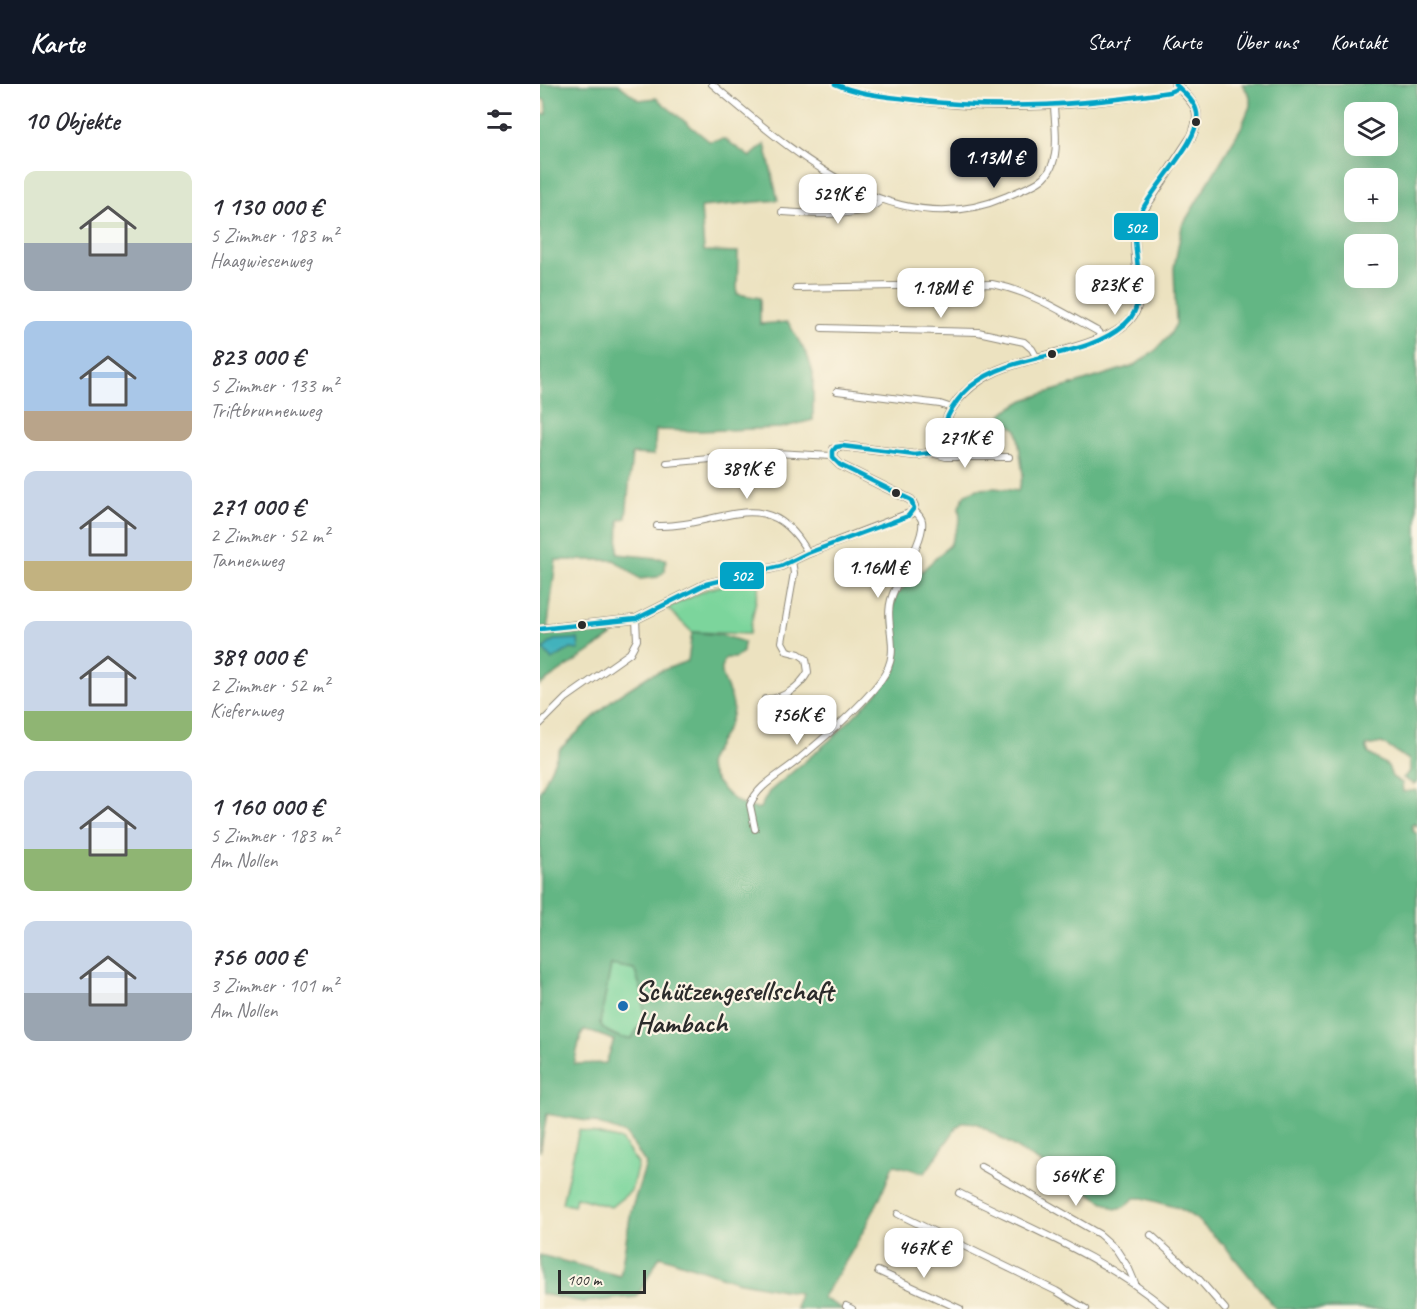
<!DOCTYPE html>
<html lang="de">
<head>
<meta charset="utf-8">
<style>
  :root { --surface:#fff; --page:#f7f7f7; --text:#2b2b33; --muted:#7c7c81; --accent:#111827 }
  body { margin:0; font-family:Caveat,sans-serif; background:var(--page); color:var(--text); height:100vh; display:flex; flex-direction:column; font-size:22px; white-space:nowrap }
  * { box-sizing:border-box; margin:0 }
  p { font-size:20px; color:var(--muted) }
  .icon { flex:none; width:33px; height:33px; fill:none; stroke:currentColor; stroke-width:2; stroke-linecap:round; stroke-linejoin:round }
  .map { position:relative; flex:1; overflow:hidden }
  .sheet { display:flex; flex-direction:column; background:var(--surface); width:540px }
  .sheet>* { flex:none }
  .fabs { position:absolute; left:804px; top:18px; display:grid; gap:12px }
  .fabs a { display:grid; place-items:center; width:54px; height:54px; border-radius:12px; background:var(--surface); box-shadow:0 6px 24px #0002; font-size:30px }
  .scale { position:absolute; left:18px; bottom:15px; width:88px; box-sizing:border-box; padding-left:6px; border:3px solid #2b2b2b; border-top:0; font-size:16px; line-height:21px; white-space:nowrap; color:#2b2b2b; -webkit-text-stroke:4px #fcf5e5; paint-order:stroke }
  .price { position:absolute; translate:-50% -51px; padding:0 14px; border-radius:12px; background:#fff; color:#222; font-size:20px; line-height:39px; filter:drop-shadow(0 2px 3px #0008) }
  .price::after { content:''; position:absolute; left:50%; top:36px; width:18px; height:14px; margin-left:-9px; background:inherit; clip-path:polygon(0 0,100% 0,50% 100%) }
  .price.active { background:var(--accent); color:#fff }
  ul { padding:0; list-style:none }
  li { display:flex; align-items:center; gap:18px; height:150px; padding:0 24px }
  li span { display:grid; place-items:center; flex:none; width:168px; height:120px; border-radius:12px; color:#555 }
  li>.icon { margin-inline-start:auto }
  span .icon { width:72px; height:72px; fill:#fffc; stroke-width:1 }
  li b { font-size:26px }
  h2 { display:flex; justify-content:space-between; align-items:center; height:72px; padding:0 24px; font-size:26px }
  header { display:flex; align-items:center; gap:36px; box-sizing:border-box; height:84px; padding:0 30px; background:var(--accent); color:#fff }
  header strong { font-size:28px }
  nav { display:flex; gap:33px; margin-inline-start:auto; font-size:21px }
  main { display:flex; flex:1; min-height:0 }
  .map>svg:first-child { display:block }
  .green { fill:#7bd59c; stroke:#538064; stroke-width:1.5 }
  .forest { fill:#64b684; stroke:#487058; stroke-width:1.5; fill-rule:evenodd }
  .water { fill:#43b2bc; stroke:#376e74; stroke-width:1.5 }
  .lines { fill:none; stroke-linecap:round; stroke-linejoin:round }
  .minor-casing { stroke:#8c8676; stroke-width:8 }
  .tertiary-casing { stroke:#8c8676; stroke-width:10 }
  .minor { stroke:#fff; stroke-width:6 }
  .tertiary { stroke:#fff; stroke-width:8 }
  .bus-1-casing { stroke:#fcf5e5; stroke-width:9 }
  .bus-1 { stroke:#02a3c6; stroke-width:4.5 }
  .bus-dot { fill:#2b2b2b; stroke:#fcf5e5; stroke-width:2 }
  .poi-dot { fill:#1f6fb2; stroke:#fcf5e5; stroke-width:2 }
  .labels { text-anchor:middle; stroke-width:4.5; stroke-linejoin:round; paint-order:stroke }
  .poi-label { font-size:28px; font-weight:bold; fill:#2b2b2b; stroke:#fcf5e5; text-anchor:start }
  .line-badge { stroke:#fcf5e5; stroke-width:2 }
  .badge-label { font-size:16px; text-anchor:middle; font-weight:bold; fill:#fff }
</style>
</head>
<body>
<header>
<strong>Karte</strong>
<nav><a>Start</a><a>Karte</a><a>Über uns</a><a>Kontakt</a></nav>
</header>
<main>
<section class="sheet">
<h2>10 Objekte<svg class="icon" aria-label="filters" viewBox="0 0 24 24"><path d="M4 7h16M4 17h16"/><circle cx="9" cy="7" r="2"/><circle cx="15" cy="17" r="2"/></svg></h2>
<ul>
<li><span style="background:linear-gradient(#dfe7d0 60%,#9aa5b1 0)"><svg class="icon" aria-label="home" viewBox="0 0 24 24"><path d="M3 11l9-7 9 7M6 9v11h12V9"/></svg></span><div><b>1 130 000 €</b><p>5 Zimmer · 183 m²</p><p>Haagwiesenweg</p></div></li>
<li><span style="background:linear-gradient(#a9c7e8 75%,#b9a48a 0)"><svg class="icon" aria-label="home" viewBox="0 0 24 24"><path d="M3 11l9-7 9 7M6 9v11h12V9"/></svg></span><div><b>823 000 €</b><p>5 Zimmer · 133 m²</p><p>Triftbrunnenweg</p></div></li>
<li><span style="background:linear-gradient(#c9d6e8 75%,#c2b280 0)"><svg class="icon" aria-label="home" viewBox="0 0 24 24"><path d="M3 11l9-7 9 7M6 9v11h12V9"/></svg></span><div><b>271 000 €</b><p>2 Zimmer · 52 m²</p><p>Tannenweg</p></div></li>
<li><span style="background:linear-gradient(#c9d6e8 75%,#8fb573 0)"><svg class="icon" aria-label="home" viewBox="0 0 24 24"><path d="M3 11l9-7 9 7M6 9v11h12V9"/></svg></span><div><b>389 000 €</b><p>2 Zimmer · 52 m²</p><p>Kiefernweg</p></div></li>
<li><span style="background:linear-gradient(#c9d6e8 65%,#8fb573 0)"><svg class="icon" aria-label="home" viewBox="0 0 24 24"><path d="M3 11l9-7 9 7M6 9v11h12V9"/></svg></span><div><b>1 160 000 €</b><p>5 Zimmer · 183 m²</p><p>Am Nollen</p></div></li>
<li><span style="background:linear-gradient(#c9d6e8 60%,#9aa5b1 0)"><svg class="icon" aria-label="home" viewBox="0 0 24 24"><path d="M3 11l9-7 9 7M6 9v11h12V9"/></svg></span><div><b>756 000 €</b><p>3 Zimmer · 101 m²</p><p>Am Nollen</p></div></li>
</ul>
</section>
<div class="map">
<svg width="877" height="1225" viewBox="0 0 877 1225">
  <rect width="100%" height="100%" fill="#fcf5e5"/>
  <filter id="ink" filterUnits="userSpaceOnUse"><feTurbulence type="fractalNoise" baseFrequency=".0167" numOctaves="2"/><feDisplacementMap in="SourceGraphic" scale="12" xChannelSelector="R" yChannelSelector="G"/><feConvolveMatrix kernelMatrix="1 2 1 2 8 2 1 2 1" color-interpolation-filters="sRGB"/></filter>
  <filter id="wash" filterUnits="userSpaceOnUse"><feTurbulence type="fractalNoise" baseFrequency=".008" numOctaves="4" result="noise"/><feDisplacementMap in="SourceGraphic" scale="24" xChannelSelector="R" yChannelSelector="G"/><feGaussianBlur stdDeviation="1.35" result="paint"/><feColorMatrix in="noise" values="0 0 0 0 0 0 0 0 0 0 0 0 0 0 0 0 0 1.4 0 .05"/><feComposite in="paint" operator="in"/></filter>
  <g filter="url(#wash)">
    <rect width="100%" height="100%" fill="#ece2c0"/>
    <g class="green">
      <path d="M221 492 209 550 152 548 127 524 168 505Z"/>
      <path d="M71 880 94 885 103 910 104 934 92 954 83 955 63 945 60 939Z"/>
      <path d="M39 1046 81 1056 98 1080 91 1107 71 1123 36 1113 34 1122 22 1119Z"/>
    </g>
    <g class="forest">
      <path d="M0 0H78L99 16 116 14 169 57 185 55 210 73 225 60 238 116 161 123 164 167 198 168 197 210 220 214V240L248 238 268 273 273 289V336L241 344 158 347 116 346 114 371 92 370 86 434 79 436 78 470 126 475 125 487 118 493 100 495 74 476H16L7 548 72 543V552L0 601V30H7L5 16 0 15Z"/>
      <path d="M702 0H877V699L873 700 863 694 870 687 869 676 842 659 826 662 829 670 848 682 852 693 862 699 863 708 877 706V742L874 740 871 742 874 745 872 746 877 750V1225H736L684 1161 655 1134 639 1124 603 1114H595L584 1123 575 1125 438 1040C429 1038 424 1036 417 1043L385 1089 355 1081 352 1083C336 1130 310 1173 282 1214L303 1225H256L259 1209 196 1197 120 1172 97 1213 43 1218 1 1210 0 1171 80 1192 91 1127 106 1080 86 1050 53 1038 7 1030 0 1068V708L20 665 73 615 110 591 148 577 152 548 182 551 204 558 203 568 195 574H186C173 588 194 609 193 624 192 645 173 662 168 681 173 699 200 728 220 724L229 708 290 656 335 611 356 587 358 568 351 530 356 511 410 461 420 436 419 423 425 410 438 405 455 404 478 407 483 391 477 346 460 334 462 329 484 316 595 281 617 265 629 252 636 240 634 184 642 142 701 44 710 22V12ZM814 28H848V62H814ZM814 94H848V128H814ZM814 160H848V194H814ZM71 881 94 885 103 910 104 933 92 954C80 955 65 950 60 939ZM45 946 74 956 66 979 34 980 41 950Z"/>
    </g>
    <path class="water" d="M38 555 39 566 30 565 12 576 3 565 14 556Z"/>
  </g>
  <g filter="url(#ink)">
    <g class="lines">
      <defs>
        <g id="minor">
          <path d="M172 0C251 66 354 162 465 113 476 108 488 104 498 98 523 83 515 47 514 22"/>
          <path d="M295 0C314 10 336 11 357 14 452 29 535 24 629 8L639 4"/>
          <path d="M242 128C267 129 324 136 341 116"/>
          <path d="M256 204 452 200C490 207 524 229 557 247L563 253"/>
          <path d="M282 244 438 248 484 258 492 265 497 274"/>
          <path d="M297 307 400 320 412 324"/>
          <path d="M391 369 406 373H469"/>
          <path d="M127 379 235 369 292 372"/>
          <path d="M117 442C178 444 229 396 268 469"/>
          <path d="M225 615C242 616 260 603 268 588L266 575 259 570 247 567 242 558 254 489 252 477"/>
          <path d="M0 640 26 614 90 569 97 556 96 535"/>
          <path d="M215 745 210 721C218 700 242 690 259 675 284 654 322 622 341 596 366 562 338 539 355 505 362 489 385 454 382 437 381 432 377 430 374 426"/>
          <path d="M441 1082 559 1150 576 1165 589 1185 595 1199"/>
          <path d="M419 1109C489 1144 567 1174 626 1225"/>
          <path d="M358 1130 516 1207 546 1225"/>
          <path d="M611 1151 657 1193 685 1225"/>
          <path d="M338 1187 420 1225"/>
          <path d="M306 1222 312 1225"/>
        </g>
        <path id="tertiary" d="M0 545 96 535 166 500 241 482 268 469 372 429 374 422 371 416 300 381 293 374 294 365 302 362 375 371 391 369C401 359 403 344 408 332 418 309 443 291 466 283 498 271 580 260 595 228 604 209 591 163 596 137L652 52C664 25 653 18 635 0"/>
      </defs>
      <use href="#minor" class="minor-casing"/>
      <use href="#tertiary" class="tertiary-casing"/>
      <use href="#minor" class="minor"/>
      <use href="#tertiary" class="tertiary"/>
      <defs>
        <g id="bus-1">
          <path d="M295 0C318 10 342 12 367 15 455 27 541 22 629 8L639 4"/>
          <path d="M391 369C400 358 402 345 408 332 413 321 421 311 430 303 474 266 543 277 585 240 610 219 594 176 595 148 596 114 662 62 657 29 655 17 643 8 635 0"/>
          <path d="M0 545 96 535 166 500 241 482 268 469 368 432 374 424 371 416 300 381 293 374V367L296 363 302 362 375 371 391 369"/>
        </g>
      </defs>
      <use href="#bus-1" class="bus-1-casing"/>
      <use href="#bus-1" class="bus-1"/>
    </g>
  </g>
  <g class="bus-dot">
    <circle cx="656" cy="38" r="5"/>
    <circle cx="512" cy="270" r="5"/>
    <circle cx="356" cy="409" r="5"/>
    <circle cx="42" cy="541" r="5"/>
  </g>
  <circle class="poi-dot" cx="83" cy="922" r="6"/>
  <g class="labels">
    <g class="poi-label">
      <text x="95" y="916">Schützengesellschaft<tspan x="95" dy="32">Hambach</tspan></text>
    </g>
  </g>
  <g class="line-badge">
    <rect x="573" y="128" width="46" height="29" rx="6" fill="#02a3c6"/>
    <rect x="179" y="477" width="46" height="29" rx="6" fill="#02a3c6"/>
  </g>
  <g class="badge-label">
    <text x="596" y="149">502</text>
    <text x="202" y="497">502</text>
  </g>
</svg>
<div class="fabs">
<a><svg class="icon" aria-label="layers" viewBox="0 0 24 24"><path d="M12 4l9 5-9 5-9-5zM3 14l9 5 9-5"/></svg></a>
<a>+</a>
<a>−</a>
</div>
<div class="scale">100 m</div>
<b class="price active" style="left:454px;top:105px">1.13M €</b>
<b class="price" style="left:298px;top:141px">529K €</b>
<b class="price" style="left:575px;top:232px">823K €</b>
<b class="price" style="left:401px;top:235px">1.18M €</b>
<b class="price" style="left:425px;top:385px">271K €</b>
<b class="price" style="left:207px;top:416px">389K €</b>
<b class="price" style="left:338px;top:515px">1.16M €</b>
<b class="price" style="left:257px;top:662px">756K €</b>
<b class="price" style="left:536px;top:1123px">564K €</b>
<b class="price" style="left:384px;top:1195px">467K €</b>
</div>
</main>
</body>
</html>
